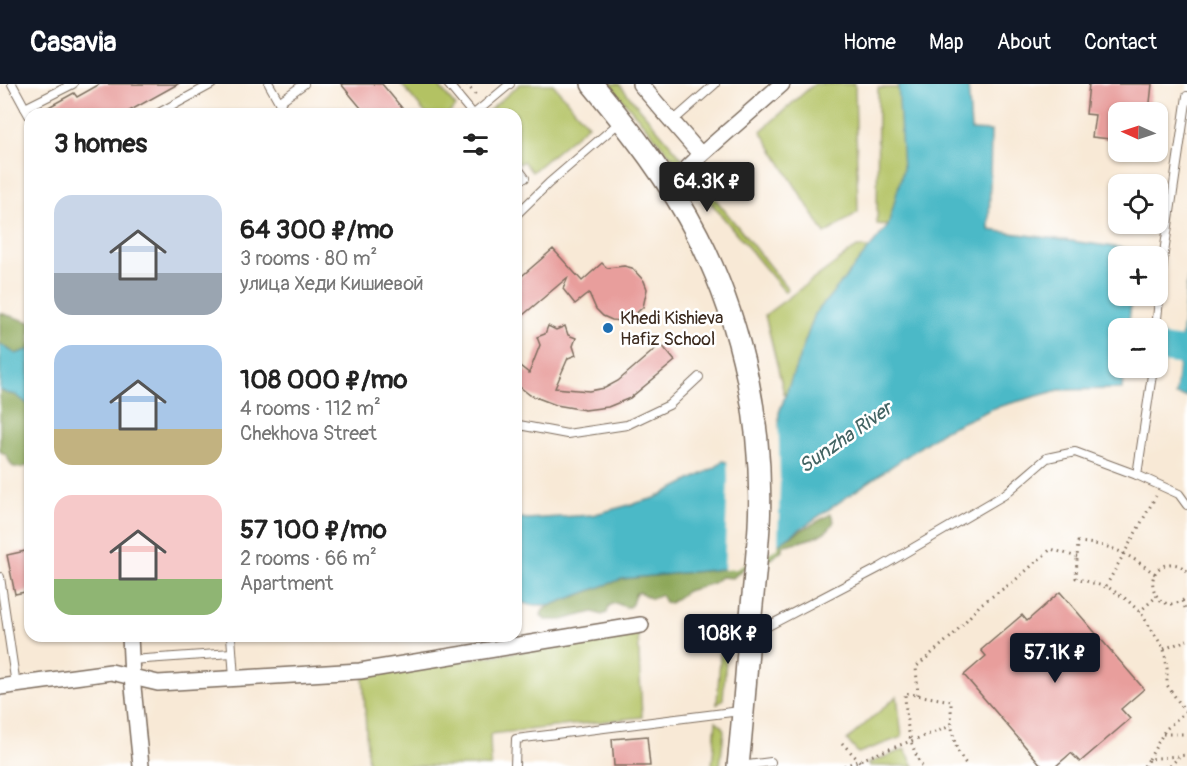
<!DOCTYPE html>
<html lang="en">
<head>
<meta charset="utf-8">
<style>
  :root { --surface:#fff; --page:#f6f6f6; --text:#222; --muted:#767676; --accent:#111827 }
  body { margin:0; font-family:Pangolin,sans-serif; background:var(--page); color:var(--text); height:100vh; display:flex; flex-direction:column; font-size:22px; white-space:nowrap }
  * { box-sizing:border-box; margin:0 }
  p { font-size:20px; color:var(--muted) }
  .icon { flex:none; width:33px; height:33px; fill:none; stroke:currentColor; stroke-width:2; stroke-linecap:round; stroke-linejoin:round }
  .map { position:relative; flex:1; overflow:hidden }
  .side { position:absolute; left:24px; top:24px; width:498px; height:534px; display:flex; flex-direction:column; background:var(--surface); border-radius:18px; box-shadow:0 2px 4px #0004 }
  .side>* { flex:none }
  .needle { width:39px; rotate:273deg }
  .tools { position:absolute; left:1108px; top:18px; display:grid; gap:12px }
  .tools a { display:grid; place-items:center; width:60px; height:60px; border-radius:12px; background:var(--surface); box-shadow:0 2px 4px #0004; font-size:30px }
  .price { position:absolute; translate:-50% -51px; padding:0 14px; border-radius:6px; background:var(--accent); color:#fff; font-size:20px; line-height:39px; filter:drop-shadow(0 2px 3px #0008) }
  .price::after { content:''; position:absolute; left:50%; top:36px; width:18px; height:14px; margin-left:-9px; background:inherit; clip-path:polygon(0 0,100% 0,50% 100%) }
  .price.active { background:#222; color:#fff }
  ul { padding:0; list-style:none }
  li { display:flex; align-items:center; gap:18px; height:150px; padding:0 30px }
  li span { display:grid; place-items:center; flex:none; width:168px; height:120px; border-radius:18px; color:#555 }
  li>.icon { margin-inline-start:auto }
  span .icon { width:72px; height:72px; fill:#fffc; stroke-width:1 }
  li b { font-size:26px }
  h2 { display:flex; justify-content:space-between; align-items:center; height:72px; padding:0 30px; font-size:26px }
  header { display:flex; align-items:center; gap:36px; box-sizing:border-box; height:84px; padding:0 30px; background:var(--accent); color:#fff }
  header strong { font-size:28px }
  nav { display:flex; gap:33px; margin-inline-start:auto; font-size:21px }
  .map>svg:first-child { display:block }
  .green { fill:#b3c264; stroke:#777641; stroke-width:1.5 }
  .forest { fill:#8ea85a; stroke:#64693c; stroke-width:1.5 }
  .water { fill:#4cb9c7; stroke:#447272; stroke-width:1.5 }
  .pier { fill:#f8e9d6 }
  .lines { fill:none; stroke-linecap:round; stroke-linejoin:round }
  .river { stroke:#4cb9c7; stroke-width:27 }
  .building { fill:#e89e9c }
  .lane-casing { stroke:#7d6d5e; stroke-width:10 }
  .street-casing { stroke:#7d6d5e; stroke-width:18 }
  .secondary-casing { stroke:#7d6d5e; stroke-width:24 }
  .path { stroke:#7d6d5e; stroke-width:3; stroke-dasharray:1.5 4.5; stroke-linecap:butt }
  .lane { stroke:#fff; stroke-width:8 }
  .street { stroke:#fff; stroke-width:15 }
  .secondary { stroke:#fff; stroke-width:21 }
  .poi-dot { fill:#1f6fb2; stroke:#fff; stroke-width:2 }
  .labels { text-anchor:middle; stroke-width:5; stroke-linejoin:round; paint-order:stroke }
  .poi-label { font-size:18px; fill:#3b2a1e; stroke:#fff; text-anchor:start }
  .water-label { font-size:20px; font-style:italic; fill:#426362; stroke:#fff }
</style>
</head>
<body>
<header>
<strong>Casavia</strong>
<nav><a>Home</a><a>Map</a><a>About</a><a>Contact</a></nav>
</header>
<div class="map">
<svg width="1187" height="682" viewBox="0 0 1187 682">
  <rect width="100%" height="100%" fill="#fff"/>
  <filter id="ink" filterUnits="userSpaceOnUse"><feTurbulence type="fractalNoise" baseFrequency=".0167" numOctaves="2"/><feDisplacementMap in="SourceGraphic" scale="12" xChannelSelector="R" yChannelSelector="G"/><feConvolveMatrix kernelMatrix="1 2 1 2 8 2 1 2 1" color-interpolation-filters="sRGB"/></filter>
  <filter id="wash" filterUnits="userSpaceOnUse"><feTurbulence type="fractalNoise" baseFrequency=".008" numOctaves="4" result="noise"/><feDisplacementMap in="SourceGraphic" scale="24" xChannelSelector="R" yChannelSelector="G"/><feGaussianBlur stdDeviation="1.35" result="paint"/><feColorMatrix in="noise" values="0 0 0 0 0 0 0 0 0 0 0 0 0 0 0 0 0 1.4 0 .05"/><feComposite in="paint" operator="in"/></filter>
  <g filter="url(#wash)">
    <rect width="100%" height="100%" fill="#f8e9d6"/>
    <g class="green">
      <path d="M401 0H437L456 23 448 30H426Z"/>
      <path d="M520 0H553L588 41 532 88 523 77 519 80 516 77V30H485Z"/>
      <path d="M609 0H619L687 80 682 82 677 79Z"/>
      <path d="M814 0H855L858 128 825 150 761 47Z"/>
      <path d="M964 3 971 148 877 140 878 4Z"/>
      <path d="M692 86 788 205 785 208 692 96 690 91Z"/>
      <path d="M857 163 1034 179 789 330 765 231Z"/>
      <path d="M638 549 642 633 490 650 491 682H368L363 592Z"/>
      <path d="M721 559H725L727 561 723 615 717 620Z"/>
      <path d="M897 612 902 653 858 669 847 656Z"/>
      <path d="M716 637 722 642 724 647 720 682H712Z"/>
      <path d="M905 665 914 682H870L867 680Z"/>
    </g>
    <g class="forest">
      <path d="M0 229 30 238V265L16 270 0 260Z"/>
      <path d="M0 306 6 309 16 311 30 322V380C25 384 18 385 12 382L6 371 0 367Z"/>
      <path d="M831 430 834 437C827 455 797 457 782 462V466L763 482 744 484 733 494 721 493 713 499 687 507 670 519 665 518 661 511 652 515 639 508 635 510 632 520 629 523C620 524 618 515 609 522L607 529 602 531 593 528 562 536H545L541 531 543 526 551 521 622 495 732 484Z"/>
    </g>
    <g class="water">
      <path d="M898 0H968L971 46 991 47 989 146 1136 166 1135 172H1119V212H1132L1128 244H1119V284H1124L1122 305 1059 306 994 324 945 346 778 460 732 484 622 495 551 521H529L516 516V433L527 435 592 431 655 414 716 383 722 377 738 380 778 346 779 329 815 230 888 142 903 86Z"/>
      <path d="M1187 192V313L1175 311Z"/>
      <path d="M0 260 16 270 30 265V322L16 311 6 309 0 306Z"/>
    </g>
    <g class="pier">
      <path d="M1187 189V192L1175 311 1172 310 1184 192Z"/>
      <path d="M778 322 780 397 778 464 736 485 724 486 728 395 727 375 738 377 757 366 775 345Z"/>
    </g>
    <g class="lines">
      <path class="river" d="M1158 264 1187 268"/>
    </g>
    <g id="blocks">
      <g class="building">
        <path d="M100 0H178L124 30H36L74 9 77 13Z"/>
        <path d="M341 0H382L407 30H366Z"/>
        <path d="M1089 0H1152L1149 28H1119V56L1092 53 1095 31 1086 30Z"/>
        <path d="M553 165 582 197 602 179 607 184 624 182 632 184 644 197 647 205 643 223 631 234 621 237 612 236 603 232 596 225 589 209 575 220 563 205 568 193 516 237V197Z"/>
        <path d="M548 242 556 246 565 242 568 251 576 254 573 262 576 271 568 274 555 304 589 307 605 304 618 297 661 260 675 277 630 314 608 323 585 326 556 321 530 311 516 300V279L529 289 540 261 537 253 545 250Z"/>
        <path d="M30 466V507L15 510 7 471Z"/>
        <path d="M1060 508 1144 605 1121 625 1130 635 1080 678 1071 669 1056 682H1042L964 591 986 572 981 566 1022 531 1027 537Z"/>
        <path d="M647 652 650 682H614L612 655Z"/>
      </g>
    </g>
  </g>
  <g filter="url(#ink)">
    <use href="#blocks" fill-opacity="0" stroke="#7d6d5e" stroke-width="1.5"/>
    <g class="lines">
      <defs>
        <g id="lane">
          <path d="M12 0 25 24"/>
          <path d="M269 0 286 30"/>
          <path d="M448 0 473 30"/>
          <path d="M279 18 304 0"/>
          <path d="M157 30 212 0"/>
          <path d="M474 30 510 0"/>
          <path d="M30 33 25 24 73 0"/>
          <path d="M673 37 715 0"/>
          <path d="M516 82 525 94"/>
          <path d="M516 131 549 99 620 38"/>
          <path d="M1156 244 1164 169 1187 12"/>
          <path d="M516 339 519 341 567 350 627 341 669 321 699 293"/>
          <path d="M1137 391 1153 284"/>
          <path d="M0 493 16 601"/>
          <path d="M751 551 879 484 1004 411 1047 374 1075 368 1137 391 1179 410 1187 421"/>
          <path d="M231 552 234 594"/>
          <path d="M131 576 232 569"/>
          <path d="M515 682 516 655 740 627"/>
          <path d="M740 682 771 678"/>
        </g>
        <g id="street">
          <path d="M640 0 701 71 782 0"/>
          <path d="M669 102 701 71"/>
          <path d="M130 552 132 593 141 682"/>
          <path d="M0 603 111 588 158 599 360 587 641 541"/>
        </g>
        <path id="secondary" d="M592 0C631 47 670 97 698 152 743 241 764 343 759 442 757 475 753 509 750 542 746 589 743 635 738 682"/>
      </defs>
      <use href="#lane" class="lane-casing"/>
      <use href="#street" class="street-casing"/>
      <use href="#secondary" class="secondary-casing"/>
      <g class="path">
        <path d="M467 0 477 13"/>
        <path d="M1187 487C1182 482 1177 480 1170 480 1137 484 1156 539 1187 513"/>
        <path d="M1155 490C1127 469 1113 461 1078 458L1076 494 1109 504 1126 515 1141 529 1164 565 1167 584V601L1185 627"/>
        <path d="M1106 502 1156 412"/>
        <path d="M1182 517 1187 528"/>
        <path d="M1139 528 1157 512"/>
        <path d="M1164 565 1187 556"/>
        <path d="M918 611 916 583 953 551 981 520 1013 498 1051 465 1077 473"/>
        <path d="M1163 650H1187"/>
        <path d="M842 659 864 682"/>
        <path d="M1149 675 1165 646 1187 626"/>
        <path d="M844 682 951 642"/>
        <path d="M922 682C908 659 906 635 905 609L951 617C951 639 951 664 968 682"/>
        <path d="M1144 682 1149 675 1187 671"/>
        <path d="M1170 682 1179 673"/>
      </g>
      <use href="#lane" class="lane"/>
      <use href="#street" class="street"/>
      <use href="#secondary" class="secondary"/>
    </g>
  </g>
  <circle class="poi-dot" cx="608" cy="244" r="6"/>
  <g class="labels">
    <g class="poi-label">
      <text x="620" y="240">Khedi Kishieva<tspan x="620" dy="21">Hafiz School</tspan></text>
    </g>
    <g class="water-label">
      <text transform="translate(845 353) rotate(-35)" y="7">Sunzha River</text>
    </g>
  </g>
</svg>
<div class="tools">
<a><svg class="needle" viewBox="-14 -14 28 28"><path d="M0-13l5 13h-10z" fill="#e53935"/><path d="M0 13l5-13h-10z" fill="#767676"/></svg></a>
<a><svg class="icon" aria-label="locate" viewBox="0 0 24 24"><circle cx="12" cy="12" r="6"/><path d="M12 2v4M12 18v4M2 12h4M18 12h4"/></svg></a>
<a>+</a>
<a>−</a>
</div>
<b class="price active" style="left:707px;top:129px">64.3K ₽</b>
<b class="price" style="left:728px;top:581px">108K ₽</b>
<b class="price" style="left:1055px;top:600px">57.1K ₽</b>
<section class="side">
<h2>3 homes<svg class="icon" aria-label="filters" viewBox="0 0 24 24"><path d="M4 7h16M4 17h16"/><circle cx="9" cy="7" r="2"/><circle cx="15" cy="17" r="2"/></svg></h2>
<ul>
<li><span style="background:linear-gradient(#c9d6e8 65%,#9aa5b1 0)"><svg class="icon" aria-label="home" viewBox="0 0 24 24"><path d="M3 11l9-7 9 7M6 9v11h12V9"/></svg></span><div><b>64 300 ₽/mo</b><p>3 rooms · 80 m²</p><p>улица Хеди Кишиевой</p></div></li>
<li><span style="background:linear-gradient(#a9c7e8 70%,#c2b280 0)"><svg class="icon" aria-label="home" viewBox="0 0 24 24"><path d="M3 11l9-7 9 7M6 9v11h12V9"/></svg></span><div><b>108 000 ₽/mo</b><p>4 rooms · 112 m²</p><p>Chekhova Street</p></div></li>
<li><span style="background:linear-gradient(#f6c9c9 70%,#8fb573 0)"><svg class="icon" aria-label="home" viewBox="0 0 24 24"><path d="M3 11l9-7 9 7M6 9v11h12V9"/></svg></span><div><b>57 100 ₽/mo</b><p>2 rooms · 66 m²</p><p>Apartment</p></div></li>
</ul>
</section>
</div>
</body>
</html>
